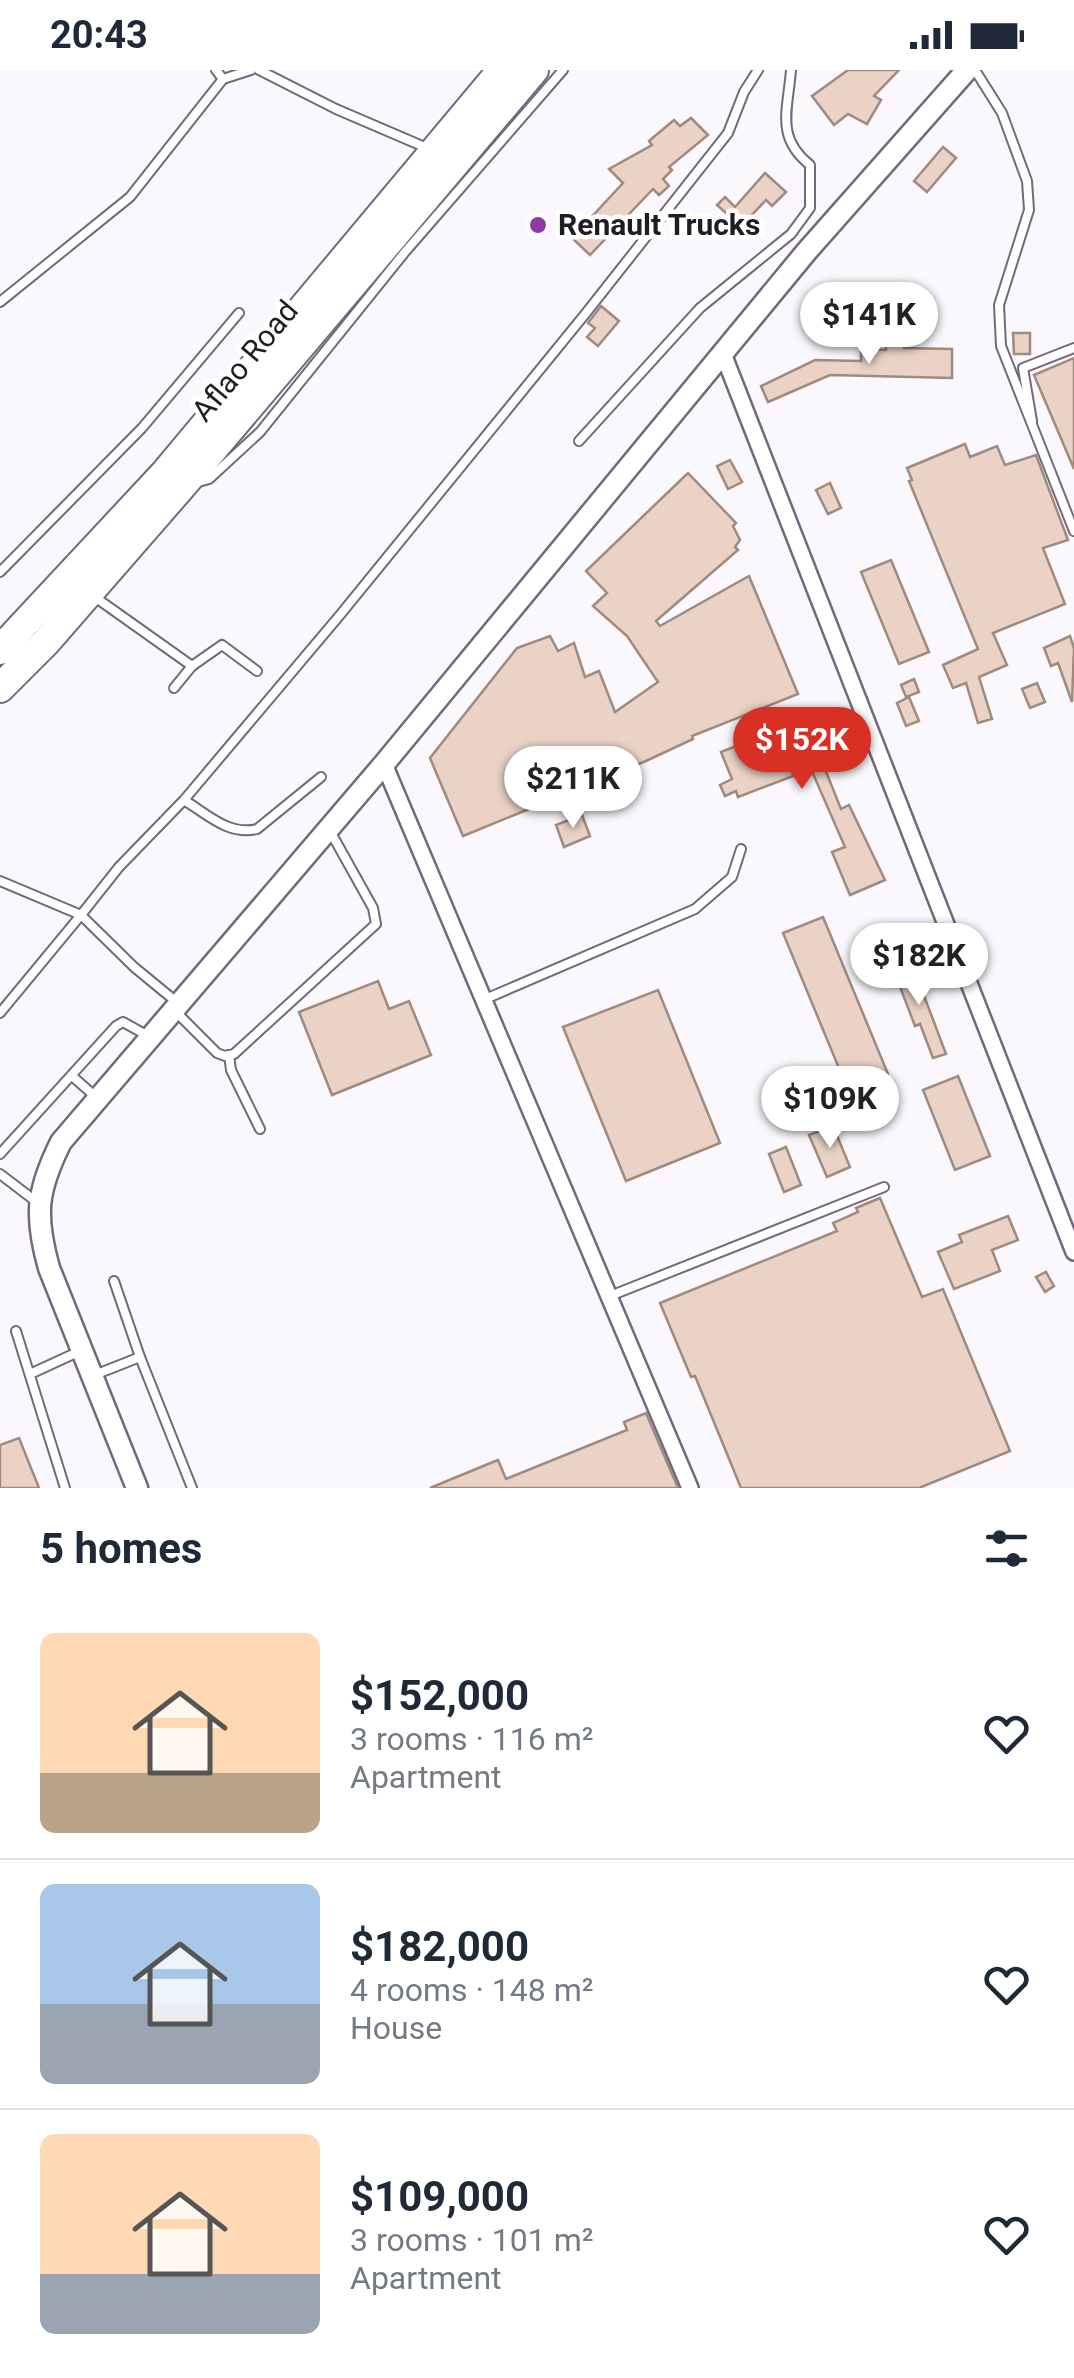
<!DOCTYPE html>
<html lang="en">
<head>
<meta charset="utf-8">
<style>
  :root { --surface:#fff; --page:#f2f2f3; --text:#1f2937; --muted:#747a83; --line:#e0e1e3; --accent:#d93025 }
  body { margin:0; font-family:Roboto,sans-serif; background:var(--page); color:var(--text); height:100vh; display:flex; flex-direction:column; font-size:38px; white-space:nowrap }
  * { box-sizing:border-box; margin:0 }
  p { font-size:32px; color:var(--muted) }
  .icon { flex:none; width:55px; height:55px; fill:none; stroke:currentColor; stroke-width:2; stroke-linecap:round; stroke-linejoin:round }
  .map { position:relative; height:1418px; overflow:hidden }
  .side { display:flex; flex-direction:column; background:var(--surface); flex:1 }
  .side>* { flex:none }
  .price { position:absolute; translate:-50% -85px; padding:0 22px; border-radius:35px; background:#fff; color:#222; font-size:32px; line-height:65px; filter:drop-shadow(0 2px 5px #0008) }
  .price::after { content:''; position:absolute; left:50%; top:60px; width:30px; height:22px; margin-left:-15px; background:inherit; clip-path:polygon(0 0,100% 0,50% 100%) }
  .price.on { background:var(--accent); color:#fff }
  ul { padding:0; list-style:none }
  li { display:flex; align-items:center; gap:30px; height:250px; padding:0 40px }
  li+li { border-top:2px solid var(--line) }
  li span { display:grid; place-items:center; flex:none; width:280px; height:200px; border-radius:15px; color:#555 }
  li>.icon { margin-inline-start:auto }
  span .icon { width:120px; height:120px; fill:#fffc; stroke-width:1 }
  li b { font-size:42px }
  h2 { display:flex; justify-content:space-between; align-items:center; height:120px; padding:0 40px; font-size:42px }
  .status { display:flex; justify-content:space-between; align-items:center; height:70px; padding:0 50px; background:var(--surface); direction:ltr }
  .status svg { height:28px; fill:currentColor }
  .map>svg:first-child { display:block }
  .building { fill:#ead3c6; stroke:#9f8a7d; stroke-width:2.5 }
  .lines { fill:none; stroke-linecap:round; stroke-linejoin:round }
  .lane-casing { stroke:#73697c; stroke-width:12 }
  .street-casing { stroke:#73697c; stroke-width:20 }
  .secondary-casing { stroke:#73697c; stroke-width:25 }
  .highway-casing { stroke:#73697c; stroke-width:32 }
  .lane { stroke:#fff; stroke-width:8 }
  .street { stroke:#fff; stroke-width:15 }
  .secondary { stroke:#fff; stroke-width:20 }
  .highway { stroke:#fff; stroke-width:28 }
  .poi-dot { fill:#9039a5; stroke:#fff; stroke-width:4 }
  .labels { text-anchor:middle; stroke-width:9; stroke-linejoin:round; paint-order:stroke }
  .poi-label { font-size:30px; font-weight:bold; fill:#211c24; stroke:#fff; text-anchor:start }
  .street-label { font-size:30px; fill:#211c24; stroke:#fff }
</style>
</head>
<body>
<div class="status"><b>20:43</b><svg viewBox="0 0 49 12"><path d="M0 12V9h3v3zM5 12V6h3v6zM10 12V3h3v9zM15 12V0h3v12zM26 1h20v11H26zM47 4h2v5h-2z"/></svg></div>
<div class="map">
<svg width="1074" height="1418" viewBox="0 0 1074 1418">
  <rect width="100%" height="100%" fill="#faf8fc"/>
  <g class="building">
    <path d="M848 0H899L874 26 881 30 867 54 848 44 834 55 812 26Z"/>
    <path d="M691 48 708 65 669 97 672 100 663 109 669 116 659 125 653 119 590 185 572 168 623 113 609 99 652 75 649 71 674 50 680 56Z"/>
    <path d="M943 77 956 88 927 122 914 111Z"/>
    <path d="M765 103 786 122 772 136 766 130 747 150 752 155 746 161 717 135 725 127 735 137Z"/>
    <path d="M601 236 619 251 598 276 587 267 595 258 588 253Z"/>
    <path d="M1013 263H1030V284H1014Z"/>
    <path d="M886 267 904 268V278L952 279V308L830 305 768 332 761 316 815 290 861 291V279L886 280Z"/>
    <path d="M1074 288V399L1034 305Z"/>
    <path d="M965 374 970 387 997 376 1005 395 1036 385 1068 470 1043 478 1065 534 993 563 1007 595 979 607 992 649 978 653 966 613 953 618 943 595 978 579 909 411 912 410 907 398Z"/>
    <path d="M730 390 742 412 728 419 717 396Z"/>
    <path d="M688 403 736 453 733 456 740 470 735 477 738 480 656 551 660 556 749 506 798 624 692 666 693 669 646 691 463 766 430 688 517 578 550 566 558 581 574 573 585 607 599 601 615 642 658 612 627 566 593 536 607 523 586 501Z"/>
    <path d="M830 413 841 438 828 444 816 420Z"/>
    <path d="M891 490 929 582 899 594 861 502Z"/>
    <path d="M1070 566 1074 578 1072 632 1058 593 1051 596 1044 578Z"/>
    <path d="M914 609 919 622 906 627 901 615Z"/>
    <path d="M1037 613 1045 632 1030 638 1022 619Z"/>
    <path d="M909 627 919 651 906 656 897 633Z"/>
    <path d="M805 649 841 739 849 735 885 810 850 825 832 782 845 777 811 699 738 727 736 721 725 726 720 715 732 709 721 682Z"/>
    <path d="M582 745 590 766 564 777 556 755Z"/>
    <path d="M823 847 888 1004 848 1020 783 863Z"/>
    <path d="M912 894 946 984 933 988 920 954 915 956 894 901Z"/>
    <path d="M378 911 389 939 409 931 431 985 332 1025 299 942Z"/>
    <path d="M658 920 720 1073 626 1111 563 957Z"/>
    <path d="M958 1006 990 1086 955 1100 923 1020Z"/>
    <path d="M833 1056 850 1097 827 1107 809 1065Z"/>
    <path d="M786 1077 801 1115 784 1122 769 1084Z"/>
    <path d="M880 1128 922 1227 943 1219 1010 1381 919 1418H741L695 1306 691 1307 660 1233 837 1161 833 1153 858 1142 856 1138Z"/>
    <path d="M1008 1146 1018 1170 992 1180 1000 1201 954 1219 938 1182 962 1172 959 1165Z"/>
    <path d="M1046 1202 1054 1216 1045 1222 1036 1207Z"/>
    <path d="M646 1343 678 1418H430L498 1390 506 1409 627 1360 624 1352Z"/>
    <path d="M19 1368 39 1418H0V1375Z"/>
  </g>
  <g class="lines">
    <defs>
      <g id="lane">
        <path d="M259 0 336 39 427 78"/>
        <path d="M975 0 1002 43 1027 111 1029 140 999 235 1001 276 1074 461"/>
        <path d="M223 9 251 0"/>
        <path d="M0 232 130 127 223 9 216 0"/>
        <path d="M1032 351 1023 298 1074 278"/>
        <path d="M579 371 700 238 791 164 810 138V95C775 67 788 40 791 0"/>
        <path d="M195 413 209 409 260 362 405 182 563 0"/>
        <path d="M0 502 142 358 239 243"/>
        <path d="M92 525 192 596 222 575 257 601"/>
        <path d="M174 618 192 596"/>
        <path d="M184 730C207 744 229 766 257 759L321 707"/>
        <path d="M0 811 81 845 0 943"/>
        <path d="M483 930 695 839 732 807 741 779"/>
        <path d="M179 934 134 897 81 845 119 797 184 730 340 545 586 243 728 63 744 22 758 0"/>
        <path d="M177 943 217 983 225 986 234 984 376 854 373 838 330 761"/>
        <path d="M229 985 231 1000 260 1059"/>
        <path d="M72 1006 97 1028"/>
        <path d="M0 1084 116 956 123 952 150 967"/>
        <path d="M0 1104 38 1133"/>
        <path d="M610 1226 884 1117"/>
        <path d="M16 1261 65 1418"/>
        <path d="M140 1287 192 1418"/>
        <path d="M30 1304 80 1281"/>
        <path d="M92 1306 140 1287 114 1211"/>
      </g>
      <g id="street">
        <path d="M722 281 1074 1182"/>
        <path d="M384 694 690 1418"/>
      </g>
      <path id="secondary" d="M137 1418 49 1198C34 1145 37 1120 61 1072L384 694 807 181 967 0"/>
      <g id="highway">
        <path d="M0 580 165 403 502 0"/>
        <path d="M0 618 46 572 181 417 534 0"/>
      </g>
    </defs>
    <use href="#lane" class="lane-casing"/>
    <use href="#street" class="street-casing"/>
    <use href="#secondary" class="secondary-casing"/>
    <use href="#highway" class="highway-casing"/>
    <use href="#lane" class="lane"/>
    <use href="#street" class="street"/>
    <use href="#secondary" class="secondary"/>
    <use href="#highway" class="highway"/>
  </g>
  <circle class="poi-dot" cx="538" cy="155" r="10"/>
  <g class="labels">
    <g class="poi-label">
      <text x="558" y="165">Renault Trucks</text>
    </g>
    <g class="street-label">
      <text transform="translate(245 291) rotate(-50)" y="10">Aflao Road</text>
    </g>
  </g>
</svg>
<b class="price" style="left:869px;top:297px">$141K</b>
<b class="price on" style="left:802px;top:722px">$152K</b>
<b class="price" style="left:573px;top:761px">$211K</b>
<b class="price" style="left:919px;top:938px">$182K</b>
<b class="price" style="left:830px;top:1081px">$109K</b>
</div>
<section class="side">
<h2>5 homes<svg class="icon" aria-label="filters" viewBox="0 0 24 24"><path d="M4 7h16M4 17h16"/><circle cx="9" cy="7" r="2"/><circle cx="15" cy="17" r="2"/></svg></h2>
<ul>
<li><span style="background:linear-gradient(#ffd9b3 70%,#b9a48a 0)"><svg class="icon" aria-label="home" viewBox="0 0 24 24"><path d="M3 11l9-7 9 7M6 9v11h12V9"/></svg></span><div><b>$152,000</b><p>3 rooms · 116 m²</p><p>Apartment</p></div><svg class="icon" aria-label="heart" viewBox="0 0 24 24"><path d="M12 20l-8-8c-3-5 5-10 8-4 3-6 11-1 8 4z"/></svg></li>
<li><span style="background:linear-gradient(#a9c7e8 60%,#9aa5b1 0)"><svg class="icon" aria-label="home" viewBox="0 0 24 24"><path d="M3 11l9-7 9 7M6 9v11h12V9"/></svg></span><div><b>$182,000</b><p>4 rooms · 148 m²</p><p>House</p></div><svg class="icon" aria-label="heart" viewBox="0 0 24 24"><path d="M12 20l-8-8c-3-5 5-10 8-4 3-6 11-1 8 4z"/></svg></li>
<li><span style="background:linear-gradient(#ffd9b3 70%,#9aa5b1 0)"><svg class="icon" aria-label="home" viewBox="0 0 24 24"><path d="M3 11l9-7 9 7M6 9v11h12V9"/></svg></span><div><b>$109,000</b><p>3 rooms · 101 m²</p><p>Apartment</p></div><svg class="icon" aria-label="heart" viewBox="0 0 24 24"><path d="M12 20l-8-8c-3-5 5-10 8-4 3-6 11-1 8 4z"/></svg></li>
</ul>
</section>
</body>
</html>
